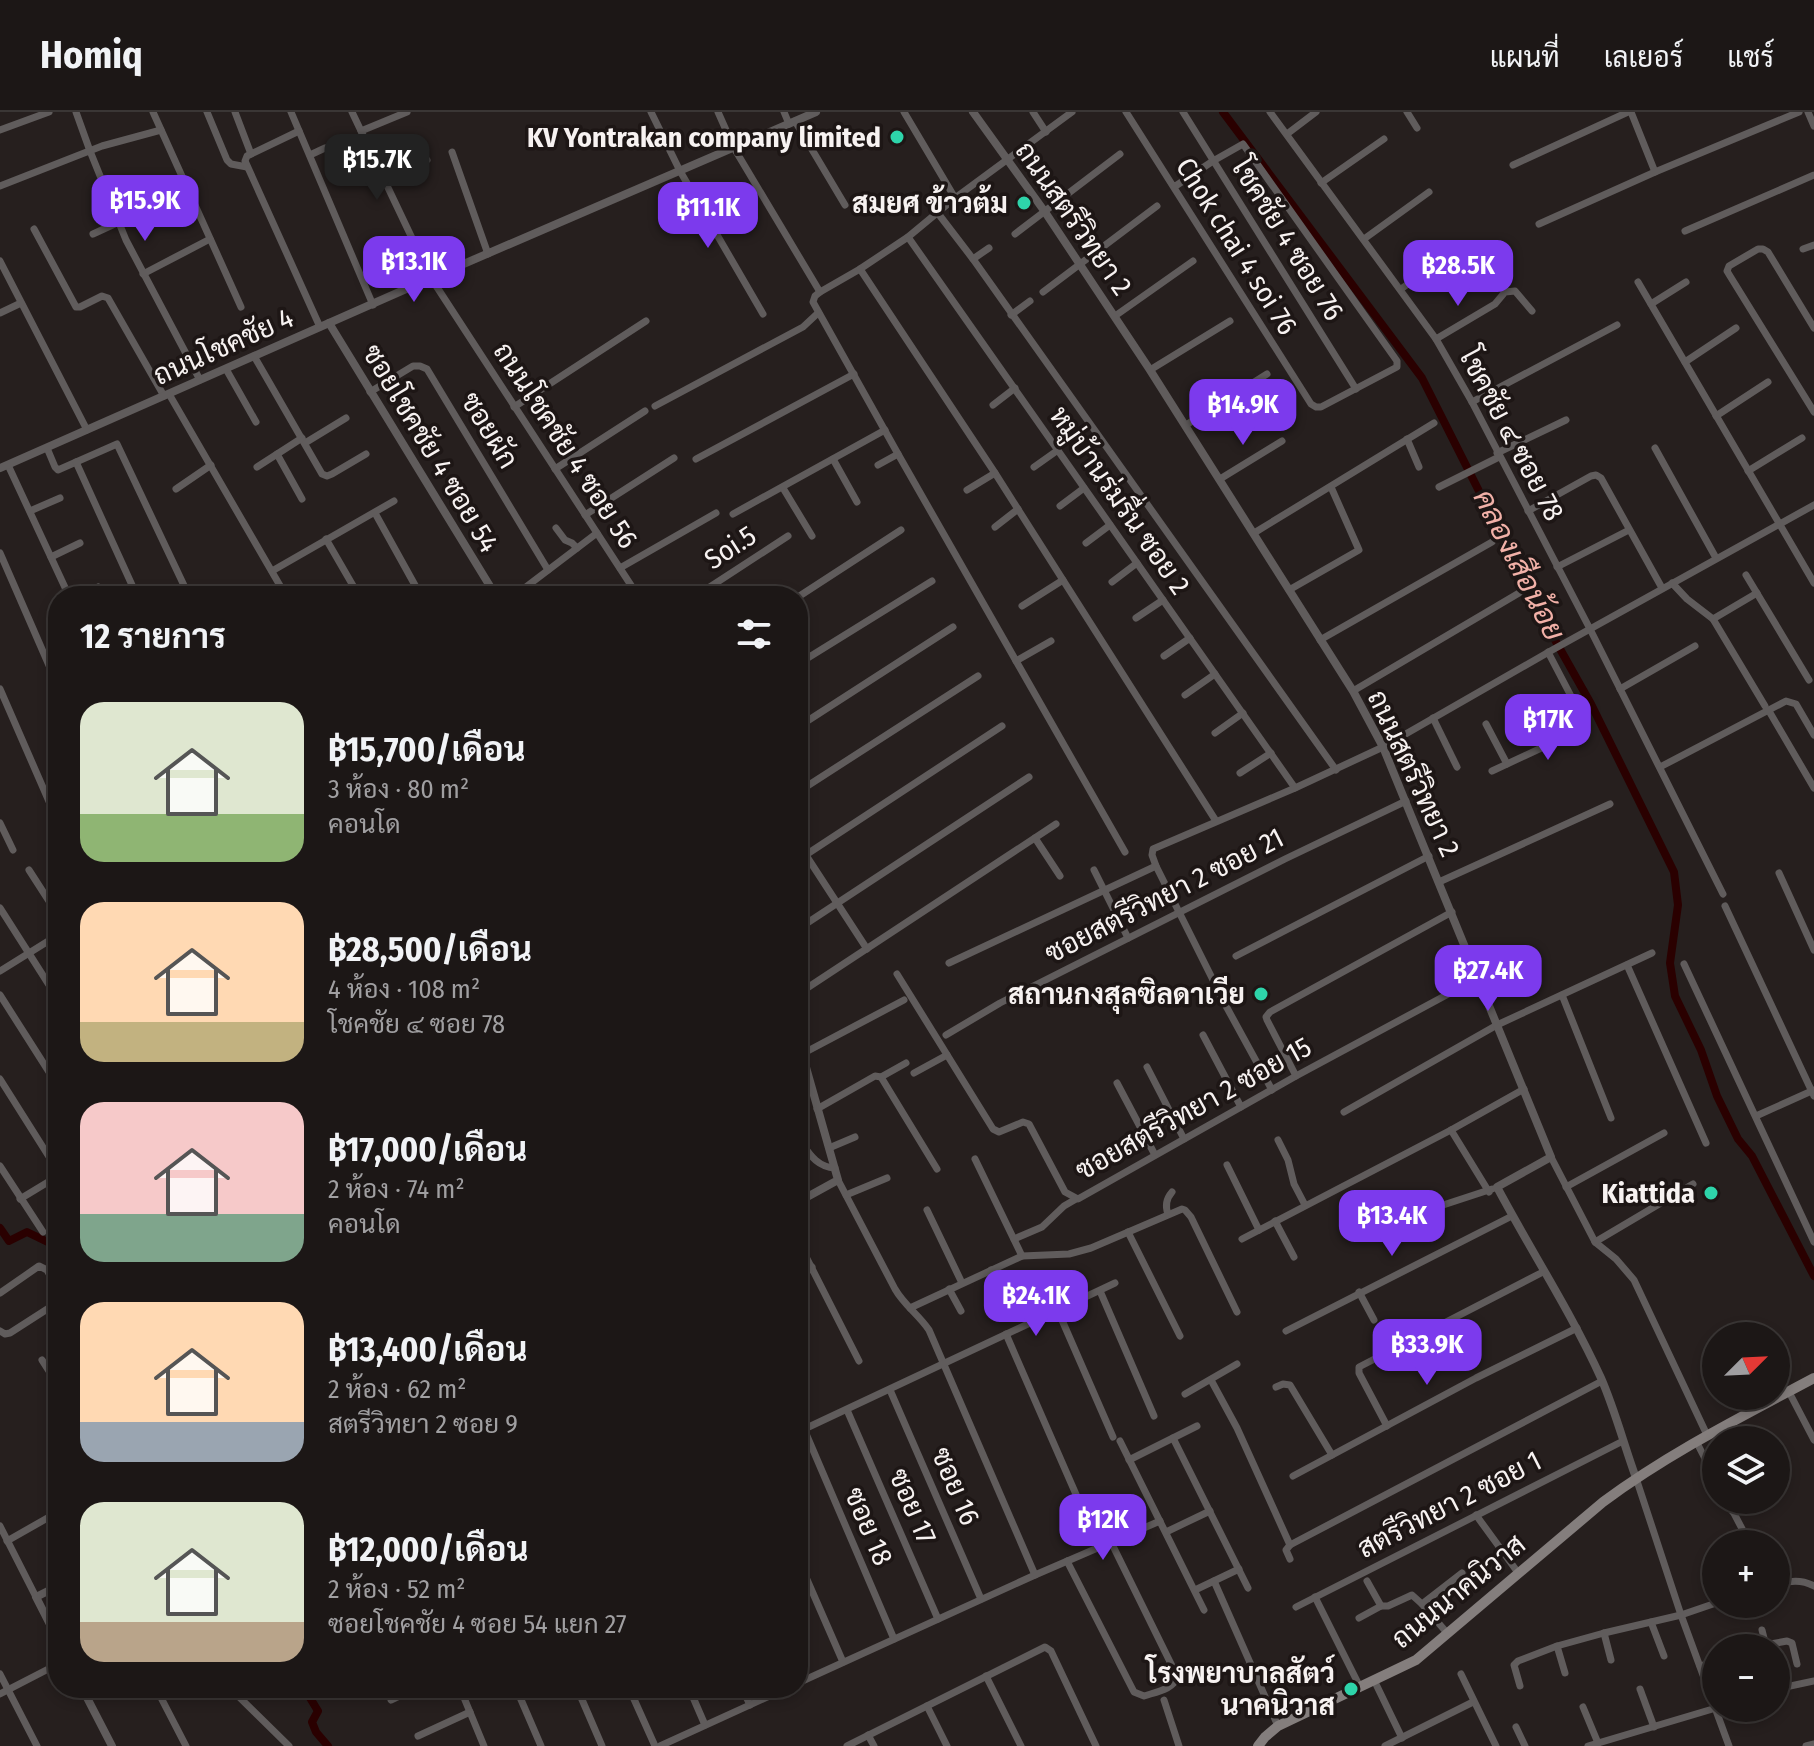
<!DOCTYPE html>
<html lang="th">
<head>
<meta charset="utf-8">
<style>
  :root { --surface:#1c1716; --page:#292423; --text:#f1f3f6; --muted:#a09fa1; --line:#3a3635; --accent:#7c3aed }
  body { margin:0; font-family:"Fira Sans Condensed",Sarabun,sans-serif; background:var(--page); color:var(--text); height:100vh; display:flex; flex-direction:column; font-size:30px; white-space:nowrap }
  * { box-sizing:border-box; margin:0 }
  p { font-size:26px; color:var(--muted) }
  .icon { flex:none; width:44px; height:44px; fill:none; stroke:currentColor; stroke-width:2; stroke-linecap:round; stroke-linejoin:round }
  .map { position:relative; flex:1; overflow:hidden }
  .drawer { position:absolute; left:48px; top:474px; width:760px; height:1112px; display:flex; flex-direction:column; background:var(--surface); border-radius:32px; box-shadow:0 4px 12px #0003,0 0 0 2px var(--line) }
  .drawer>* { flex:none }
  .needle { width:52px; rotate:66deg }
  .fabs { position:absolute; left:1702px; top:1210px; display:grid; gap:16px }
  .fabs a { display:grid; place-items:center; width:88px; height:88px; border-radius:50%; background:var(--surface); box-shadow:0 4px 12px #0003,0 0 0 2px var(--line); font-size:40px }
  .price { position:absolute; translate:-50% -68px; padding:0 18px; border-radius:16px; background:var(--accent); color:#fff; font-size:26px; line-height:52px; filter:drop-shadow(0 2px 4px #0008) }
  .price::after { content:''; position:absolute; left:50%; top:48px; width:24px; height:18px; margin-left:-12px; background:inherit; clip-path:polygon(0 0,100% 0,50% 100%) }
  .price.selected { background:#222; color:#fff }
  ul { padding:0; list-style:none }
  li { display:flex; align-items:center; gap:24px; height:200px; padding:0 32px }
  li span { display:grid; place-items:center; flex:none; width:224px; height:160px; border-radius:24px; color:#555 }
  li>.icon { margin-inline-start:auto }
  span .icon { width:96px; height:96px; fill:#fffc; stroke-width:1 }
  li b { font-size:34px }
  h2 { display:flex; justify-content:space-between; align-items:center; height:96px; padding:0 32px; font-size:34px }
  header { display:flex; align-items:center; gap:48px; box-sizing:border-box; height:112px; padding:0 40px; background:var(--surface); border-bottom:2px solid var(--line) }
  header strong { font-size:38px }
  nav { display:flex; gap:44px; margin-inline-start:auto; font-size:28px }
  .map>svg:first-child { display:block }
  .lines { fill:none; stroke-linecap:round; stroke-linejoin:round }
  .canal { stroke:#2a0000; stroke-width:8 }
  .minor { stroke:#605c5c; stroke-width:7 }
  .tertiary { stroke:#605c5c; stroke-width:8 }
  .secondary { stroke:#847e7d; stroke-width:10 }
  .poi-dot { fill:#2ed4aa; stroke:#1d1615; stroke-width:3 }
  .labels { text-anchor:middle; stroke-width:7; stroke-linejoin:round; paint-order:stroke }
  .poi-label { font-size:28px; font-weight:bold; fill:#f7f2f1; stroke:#1d1615; text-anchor:end }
  .street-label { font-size:28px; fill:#f7f2f1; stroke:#1d1615 }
  .water-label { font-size:30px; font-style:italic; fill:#f2b1a8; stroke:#1d1615 }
</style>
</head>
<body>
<header>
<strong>Homiq</strong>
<nav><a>แผนที่</a><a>เลเยอร์</a><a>แชร์</a></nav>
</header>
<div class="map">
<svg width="1814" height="1634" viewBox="0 0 1814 1634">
  <rect width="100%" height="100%" fill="#261f1e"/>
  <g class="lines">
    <g class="canal">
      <path d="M1223 0 1422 266 1546 512 1591 592 1674 760 1678 793 1670 851 1675 884 1701 938 1717 984 1738 1027 1752 1044 1814 1164"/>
      <path d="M0 1116 9 1129 27 1120 58 1135"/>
      <path d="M304 1576 318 1599 312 1610 316 1620 328 1634"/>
    </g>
    <g class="minor">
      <path d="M76 0 90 39 126 128 200 268"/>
      <path d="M153 0 241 195"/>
      <path d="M207 0 227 48 231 52 247 55"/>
      <path d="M235 0 251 42"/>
      <path d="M291 0 373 193"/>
      <path d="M352 0 431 166 638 484"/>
      <path d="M651 0 680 59 763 202"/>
      <path d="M718 0 734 36 820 180"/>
      <path d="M784 0 789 12"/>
      <path d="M904 0 955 86"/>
      <path d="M1033 0 1046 20"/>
      <path d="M1072 0 955 86 908 125 860 157 820 180 815 184 813 190 898 342 1125 740"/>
      <path d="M1126 0 1311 292 1316 295H1321L1397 255V249L1243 32 1213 49 1174 75"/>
      <path d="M1183 0 1356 277"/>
      <path d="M1270 0 1436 227 1472 290 1590 517 1723 782"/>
      <path d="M1407 0 1417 16"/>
      <path d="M1631 0 1655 60"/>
      <path d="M1808 0 1814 14"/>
      <path d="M795 9 845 93"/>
      <path d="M0 18 49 0"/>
      <path d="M299 19 251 42 247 44 245 49 320 215"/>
      <path d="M361 19 407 0"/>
      <path d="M1287 22 1316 0"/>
      <path d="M452 40 488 142"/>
      <path d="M310 43 325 36"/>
      <path d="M1513 53 1628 0"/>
      <path d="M384 68 427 48"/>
      <path d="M1321 71 1384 27"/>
      <path d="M0 74 102 34 161 18"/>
      <path d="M937 100 973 147 1336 658"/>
      <path d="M1539 112 1655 60 1799 0"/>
      <path d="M34 117 76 195H80L102 184 108 186 164 284"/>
      <path d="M1685 119 1814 63"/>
      <path d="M93 122 119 110"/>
      <path d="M1015 122 1120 42"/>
      <path d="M908 125 1295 676"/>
      <path d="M1364 127 1429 80"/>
      <path d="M1803 137 1814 133"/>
      <path d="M973 147 989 136"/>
      <path d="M0 149 87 318"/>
      <path d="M860 157 995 361 1216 709"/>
      <path d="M143 162 210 127"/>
      <path d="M1638 170 1814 471"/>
      <path d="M1401 177 1459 136"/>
      <path d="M1043 180 1157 94"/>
      <path d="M1651 192 1686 170"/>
      <path d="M0 201 21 191"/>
      <path d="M1011 203 1030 189"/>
      <path d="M1115 204 1193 149"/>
      <path d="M1814 216 1768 140 1763 137H1758L1729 154 1727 159 1730 164 1814 300"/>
      <path d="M1436 227 1495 192 1505 180 1515 179 1532 199"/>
      <path d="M254 244 322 362 327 364 332 362 366 342"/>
      <path d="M1685 250 1736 216"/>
      <path d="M226 257 256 310"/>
      <path d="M1150 258 1230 209"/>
      <path d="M370 280 413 254H420L427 257 548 458"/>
      <path d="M169 282 286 484"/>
      <path d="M1472 290 1617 213"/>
      <path d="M993 293 1015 276"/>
      <path d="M655 294 803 215 818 201"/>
      <path d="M514 295 646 209"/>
      <path d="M1716 304 1768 270"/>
      <path d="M1186 313 1267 262"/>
      <path d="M1407 327 1419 355"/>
      <path d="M305 331 346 306"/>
      <path d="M47 336 55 355 58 358 117 332 189 484"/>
      <path d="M1655 336 1716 446"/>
      <path d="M1497 341 1566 308"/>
      <path d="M277 342 302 387"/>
      <path d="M696 347 854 262"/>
      <path d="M833 347 857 390"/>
      <path d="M76 350 137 484"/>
      <path d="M8 353 69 484"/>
      <path d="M878 353 898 342"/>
      <path d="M257 355 302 326"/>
      <path d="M1034 355 1058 338"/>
      <path d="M555 357 645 299"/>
      <path d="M1748 359 1802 326"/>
      <path d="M1220 367 1282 329"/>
      <path d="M1439 375 1499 345"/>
      <path d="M783 376 812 424"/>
      <path d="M176 377 211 353"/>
      <path d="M967 378 995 361"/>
      <path d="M1060 394 1084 376"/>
      <path d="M30 399 60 386"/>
      <path d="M1528 399 1591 364 1596 363 1601 366 1662 476"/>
      <path d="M375 401 421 484"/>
      <path d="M733 402 885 318"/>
      <path d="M585 403 674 346"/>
      <path d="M995 415 1018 397"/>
      <path d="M556 416 565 428 572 431 577 436"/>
      <path d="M1254 421 1434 311"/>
      <path d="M326 427 359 484"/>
      <path d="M1086 431 1110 413"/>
      <path d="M0 441 58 574"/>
      <path d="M51 445 80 431"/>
      <path d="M1557 455 1629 418"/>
      <path d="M620 456 716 401"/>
      <path d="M272 459 394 389"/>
      <path d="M1746 463 1809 568"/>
      <path d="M1112 470 1137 451"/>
      <path d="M1672 471 1687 487 1713 507 1765 594"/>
      <path d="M1289 478 1359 438 1331 375"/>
      <path d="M81 484 98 475"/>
      <path d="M514 484 597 421"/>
      <path d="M696 484 788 424"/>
      <path d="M798 485 901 418"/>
      <path d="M1022 494 1063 468"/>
      <path d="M1136 506 1163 488"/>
      <path d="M1713 507 1757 481"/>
      <path d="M1320 528 1492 430"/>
      <path d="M1164 544 1190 526"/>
      <path d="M1016 549 1051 529"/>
      <path d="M798 552 932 469"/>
      <path d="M0 577 58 710"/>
      <path d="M1620 577 1695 534"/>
      <path d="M1353 579 1519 481"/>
      <path d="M1185 583 1215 562"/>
      <path d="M1524 591 1546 633"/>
      <path d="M1769 599 1814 676"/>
      <path d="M1433 606 1457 655"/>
      <path d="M1486 612 1507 652"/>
      <path d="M798 615 953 515"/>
      <path d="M1215 621 1243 601"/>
      <path d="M1660 655 1786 589 1796 592 1814 623"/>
      <path d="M1492 659 1582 617 1584 614V609L1548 540"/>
      <path d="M1240 661 1271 641"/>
      <path d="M798 680 978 564"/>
      <path d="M0 711 13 738"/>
      <path d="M1035 726 1060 764"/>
      <path d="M798 731 867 837"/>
      <path d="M798 748 1002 614"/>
      <path d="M29 758 58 803"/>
      <path d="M1094 758 1128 826"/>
      <path d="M1779 761 1814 838"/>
      <path d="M1439 770 1610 692"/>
      <path d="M1725 794 1814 984"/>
      <path d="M0 796 58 887"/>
      <path d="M798 817 1029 665"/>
      <path d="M1236 844 1429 744"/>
      <path d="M949 851 1156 754"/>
      <path d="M1684 852 1814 1130"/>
      <path d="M1627 853 1706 1031"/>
      <path d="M0 859 58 823"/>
      <path d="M897 862 993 1017 999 1020 1023 1010 1029 1012 1065 1080 1078 1087 1296 964 1478 866"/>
      <path d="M798 882 1056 712"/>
      <path d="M0 883 58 974"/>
      <path d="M1562 883 1611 1006"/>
      <path d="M946 923 1000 891 1285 747 1406 689"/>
      <path d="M1203 923 1241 995"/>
      <path d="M802 942 904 888"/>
      <path d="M1147 955 1184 1027"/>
      <path d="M914 961 947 943"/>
      <path d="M1296 964 1267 908 1266 905 1270 900 1452 800"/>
      <path d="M881 965 906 951"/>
      <path d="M0 967 58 1059"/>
      <path d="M1117 971 1155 1043"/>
      <path d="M1272 978 1226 894 1156 754 1152 743 1153 737 1295 676 1383 635 1554 537 1814 393"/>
      <path d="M817 997 875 964 881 965 937 1057"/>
      <path d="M1344 1000 1497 913 1652 841"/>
      <path d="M1756 1004 1814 978"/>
      <path d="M1451 1018 1489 1080"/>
      <path d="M798 1026C809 1041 816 1055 835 1056"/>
      <path d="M1278 1028 1288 1048 1294 1072 1305 1093"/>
      <path d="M829 1036 855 1025"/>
      <path d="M1551 1045 1595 1130 1616 1147 1634 1168 1707 1323"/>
      <path d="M975 1047 1022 1144"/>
      <path d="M1227 1053 1259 1118"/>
      <path d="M0 1054 43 1120"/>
      <path d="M838 1068 895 1177C904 1193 919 1203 929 1218L1035 1463"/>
      <path d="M1566 1075 1664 1021"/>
      <path d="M846 1083 887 1066"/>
      <path d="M20 1087 58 1064"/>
      <path d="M1434 1096 1492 1077"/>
      <path d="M927 1098 962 1171"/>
      <path d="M1168 1102C1165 1094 1166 1087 1172 1080"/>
      <path d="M1275 1109 1294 1145"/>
      <path d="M1128 1120 1180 1224"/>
      <path d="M1014 1127 1042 1115 1064 1094 1076 1087"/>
      <path d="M1242 1127 1451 1018 1524 977"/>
      <path d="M798 1129 859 1249"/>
      <path d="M1595 1130 1693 1072"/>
      <path d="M991 1158 1003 1183"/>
      <path d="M798 1168 812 1155"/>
      <path d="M949 1177 961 1199"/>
      <path d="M1100 1179 1154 1304"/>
      <path d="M1359 1180 1374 1208"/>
      <path d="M0 1181 39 1154 47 1158 57 1176"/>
      <path d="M910 1196 1022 1144 1069 1142 1091 1136 1182 1097 1185 1098 1191 1105 1237 1200"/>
      <path d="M1058 1199 1113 1325"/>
      <path d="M0 1219 5 1222 10 1221 52 1194"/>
      <path d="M1286 1219 1512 1104"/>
      <path d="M1006 1222 1099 1435"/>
      <path d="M42 1248 58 1273"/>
      <path d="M1211 1268 1237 1316 1290 1433 1286 1438 1290 1447"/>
      <path d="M1276 1275 1283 1272 1290 1273 1332 1343"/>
      <path d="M890 1278 981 1487"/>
      <path d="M1789 1280 1814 1328"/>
      <path d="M1185 1282 1237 1252"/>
      <path d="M847 1298 938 1507"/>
      <path d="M1387 1314 1359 1261V1255L1543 1160"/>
      <path d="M804 1317 894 1527"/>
      <path d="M798 1320 1115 1171"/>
      <path d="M1173 1326 1248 1476"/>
      <path d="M1120 1329 1204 1498"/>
      <path d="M1696 1329 1716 1368"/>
      <path d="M1776 1345 1784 1363 1780 1374 1776 1376"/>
      <path d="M1129 1348 1197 1314"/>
      <path d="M1293 1364 1476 1266 1577 1216"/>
      <path d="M1636 1366 1681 1503 1729 1634"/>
      <path d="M1727 1388 1750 1432"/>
      <path d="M1732 1399 1752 1388"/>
      <path d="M1476 1403 1519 1462"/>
      <path d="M0 1414 36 1485"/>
      <path d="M1166 1420 1210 1399"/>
      <path d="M7 1429 58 1400"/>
      <path d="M1290 1433 1602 1269"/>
      <path d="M798 1447 843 1550"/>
      <path d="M1067 1449 1134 1580 1144 1584C1156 1580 1175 1577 1177 1564L1111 1430"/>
      <path d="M1214 1469 1278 1614"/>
      <path d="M1367 1469 1381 1494"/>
      <path d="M1776 1472C1790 1469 1801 1467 1814 1474"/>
      <path d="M1195 1478 1239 1457"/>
      <path d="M1315 1485 1360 1575"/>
      <path d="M1422 1492 1448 1522"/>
      <path d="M1296 1495 1623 1329"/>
      <path d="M1359 1506 1381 1494H1388L1412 1483 1422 1492 1462 1461"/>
      <path d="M1651 1510 1664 1544"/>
      <path d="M1762 1518 1766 1534"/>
      <path d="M1604 1521 1611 1548"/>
      <path d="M1765 1533 1787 1529 1792 1531 1797 1552"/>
      <path d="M1557 1534 1565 1561"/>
      <path d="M1700 1554 1716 1550"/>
      <path d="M0 1562 37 1634"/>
      <path d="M1461 1562 1496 1634"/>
      <path d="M986 1564 1021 1634"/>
      <path d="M1374 1568 1402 1626"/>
      <path d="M798 1571 1035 1463 1160 1409"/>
      <path d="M1520 1574 1514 1553 1518 1549 1557 1534 1604 1521 1681 1503 1716 1491"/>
      <path d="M156 1576 186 1634"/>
      <path d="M230 1576 289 1634"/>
      <path d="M346 1576 347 1578"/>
      <path d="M460 1576 484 1634"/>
      <path d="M516 1576 541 1634"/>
      <path d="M577 1576 602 1634"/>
      <path d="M629 1576 655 1634"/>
      <path d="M689 1576 705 1613"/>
      <path d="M742 1576 750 1593"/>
      <path d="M1640 1577 1654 1615"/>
      <path d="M1776 1577 1814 1569"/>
      <path d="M0 1582 58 1552"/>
      <path d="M391 1588 416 1576"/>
      <path d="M1164 1588 1179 1634"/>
      <path d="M927 1594 947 1634"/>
      <path d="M1583 1595 1598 1631"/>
      <path d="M1516 1615 1525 1634"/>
      <path d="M868 1623 874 1634"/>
      <path d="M418 1624 470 1600"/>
      <path d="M660 1634 787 1576"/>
      <path d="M847 1634 1045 1535 1051 1539 1096 1634"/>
      <path d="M1385 1634 1473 1590"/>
      <path d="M1588 1634 1716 1596"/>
      <path d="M1806 1634 1814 1632"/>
    </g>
    <g class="tertiary">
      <path d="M973 0 1045 100 1150 258 1353 579 1383 635 1551 1045 1497 1075C1531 1139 1571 1200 1601 1266 1615 1298 1624 1333 1636 1366"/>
      <path d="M329 211 496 484"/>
      <path d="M0 356 431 166 816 0"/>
      <path d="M798 927 838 1068 798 1090"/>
      <path d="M58 1474 36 1485 58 1528"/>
      <path d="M82 1576 112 1634"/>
    </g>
    <path class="secondary" d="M1258 1634 1265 1625 1278 1614 1416 1548 1603 1390C1669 1341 1741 1305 1814 1266"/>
  </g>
  <g class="poi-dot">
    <circle cx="897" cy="25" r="8"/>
    <circle cx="1024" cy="91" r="8"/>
    <circle cx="1261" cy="882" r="8"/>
    <circle cx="1711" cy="1081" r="8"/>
    <circle cx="1351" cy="1577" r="8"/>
  </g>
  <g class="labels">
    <g class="poi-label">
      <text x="881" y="35">KV Yontrakan company limited</text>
      <text x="1008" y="101">สมยศ ข้าวต้ม</text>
      <text x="1245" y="892">สถานกงสุลซิลดาเวีย</text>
      <text x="1695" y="1091">Kiattida</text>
      <text x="1335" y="1571">โรงพยาบาลสัตว์<tspan x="1335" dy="32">นาคนิวาส</tspan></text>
    </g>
    <g class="street-label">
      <text transform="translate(1074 106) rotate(55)" y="10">ถนนสตรีวิทยา 2</text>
      <text transform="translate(1288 127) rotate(58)" y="10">โชคชัย 4 ซอย 76</text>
      <text transform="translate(1237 134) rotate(58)" y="10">Chok chai 4 soi 76</text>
      <text transform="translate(223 234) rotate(-24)" y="10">ถนนโชคชัย 4</text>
      <text transform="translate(490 318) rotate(59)" y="10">ซอยผัก</text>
      <text transform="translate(1512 322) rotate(62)" y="10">โชคชัย ๔ ซอย 78</text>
      <text transform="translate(566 333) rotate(57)" y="10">ถนนโชคชัย 4 ซอย 56</text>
      <text transform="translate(431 336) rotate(59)" y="10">ซอยโชคชัย 4 ซอย 54</text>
      <text transform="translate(1120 388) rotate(55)" y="10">หมู่บ้านร่มรื่น ซอย 2</text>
      <text transform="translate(730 435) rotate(-33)" y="10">Soi.5</text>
      <text transform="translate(1414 661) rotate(65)" y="10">ถนนสตรีวิทยา 2</text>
      <text transform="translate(1164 783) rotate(-27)" y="10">ซอยสตรีวิทยา 2 ซอย 21</text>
      <text transform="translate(1193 996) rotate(-29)" y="10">ซอยสตรีวิทยา 2 ซอย 15</text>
      <text transform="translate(956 1374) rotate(67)" y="10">ซอย 16</text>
      <text transform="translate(1449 1392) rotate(-27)" y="10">สตรีวิทยา 2 ซอย 1</text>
      <text transform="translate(913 1394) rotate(67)" y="10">ซอย 17</text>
      <text transform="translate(869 1414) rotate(67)" y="10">ซอย 18</text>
      <text transform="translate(1458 1479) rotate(-39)" y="10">ถนนนาคนิวาส</text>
    </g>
    <g class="water-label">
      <text transform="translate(1519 453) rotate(63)" y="10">คลองเสือน้อย</text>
    </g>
  </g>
</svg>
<div class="fabs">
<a><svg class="needle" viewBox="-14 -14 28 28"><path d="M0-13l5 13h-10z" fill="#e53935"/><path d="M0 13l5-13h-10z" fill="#a09fa1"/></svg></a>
<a><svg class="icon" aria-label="layers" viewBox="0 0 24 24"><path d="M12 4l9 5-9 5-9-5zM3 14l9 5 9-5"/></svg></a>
<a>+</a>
<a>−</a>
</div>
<b class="price selected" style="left:377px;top:90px">฿15.7K</b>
<b class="price" style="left:145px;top:131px">฿15.9K</b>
<b class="price" style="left:708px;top:138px">฿11.1K</b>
<b class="price" style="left:414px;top:192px">฿13.1K</b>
<b class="price" style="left:1458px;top:196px">฿28.5K</b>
<b class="price" style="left:1243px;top:335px">฿14.9K</b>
<b class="price" style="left:1548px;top:650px">฿17K</b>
<b class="price" style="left:1488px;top:901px">฿27.4K</b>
<b class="price" style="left:1392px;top:1146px">฿13.4K</b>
<b class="price" style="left:1036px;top:1226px">฿24.1K</b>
<b class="price" style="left:1427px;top:1275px">฿33.9K</b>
<b class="price" style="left:1103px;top:1450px">฿12K</b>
<section class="drawer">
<h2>12 รายการ<svg class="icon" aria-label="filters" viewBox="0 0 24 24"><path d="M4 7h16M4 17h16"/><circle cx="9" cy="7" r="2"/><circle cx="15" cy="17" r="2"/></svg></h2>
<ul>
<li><span style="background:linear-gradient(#dfe7d0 70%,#8fb573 0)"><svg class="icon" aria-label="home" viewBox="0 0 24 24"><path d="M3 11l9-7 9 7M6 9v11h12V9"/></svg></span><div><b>฿15,700/เดือน</b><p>3 ห้อง · 80 m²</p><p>คอนโด</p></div></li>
<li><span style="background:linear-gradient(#ffd9b3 75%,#c2b280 0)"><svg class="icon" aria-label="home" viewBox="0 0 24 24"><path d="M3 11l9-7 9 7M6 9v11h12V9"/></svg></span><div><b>฿28,500/เดือน</b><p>4 ห้อง · 108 m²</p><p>โชคชัย ๔ ซอย 78</p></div></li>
<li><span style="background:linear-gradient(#f6c9c9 70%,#7fa58c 0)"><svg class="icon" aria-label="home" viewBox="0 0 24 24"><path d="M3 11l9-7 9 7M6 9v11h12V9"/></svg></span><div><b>฿17,000/เดือน</b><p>2 ห้อง · 74 m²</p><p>คอนโด</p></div></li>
<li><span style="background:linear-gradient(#ffd9b3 75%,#9aa5b1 0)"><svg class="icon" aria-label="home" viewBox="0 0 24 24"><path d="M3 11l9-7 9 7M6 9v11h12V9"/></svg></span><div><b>฿13,400/เดือน</b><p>2 ห้อง · 62 m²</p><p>สตรีวิทยา 2 ซอย 9</p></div></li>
<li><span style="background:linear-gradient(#dfe7d0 75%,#b9a48a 0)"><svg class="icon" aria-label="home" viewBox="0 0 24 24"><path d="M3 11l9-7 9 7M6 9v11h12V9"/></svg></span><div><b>฿12,000/เดือน</b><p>2 ห้อง · 52 m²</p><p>ซอยโชคชัย 4 ซอย 54 แยก 27</p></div></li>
</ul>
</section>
</div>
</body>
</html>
